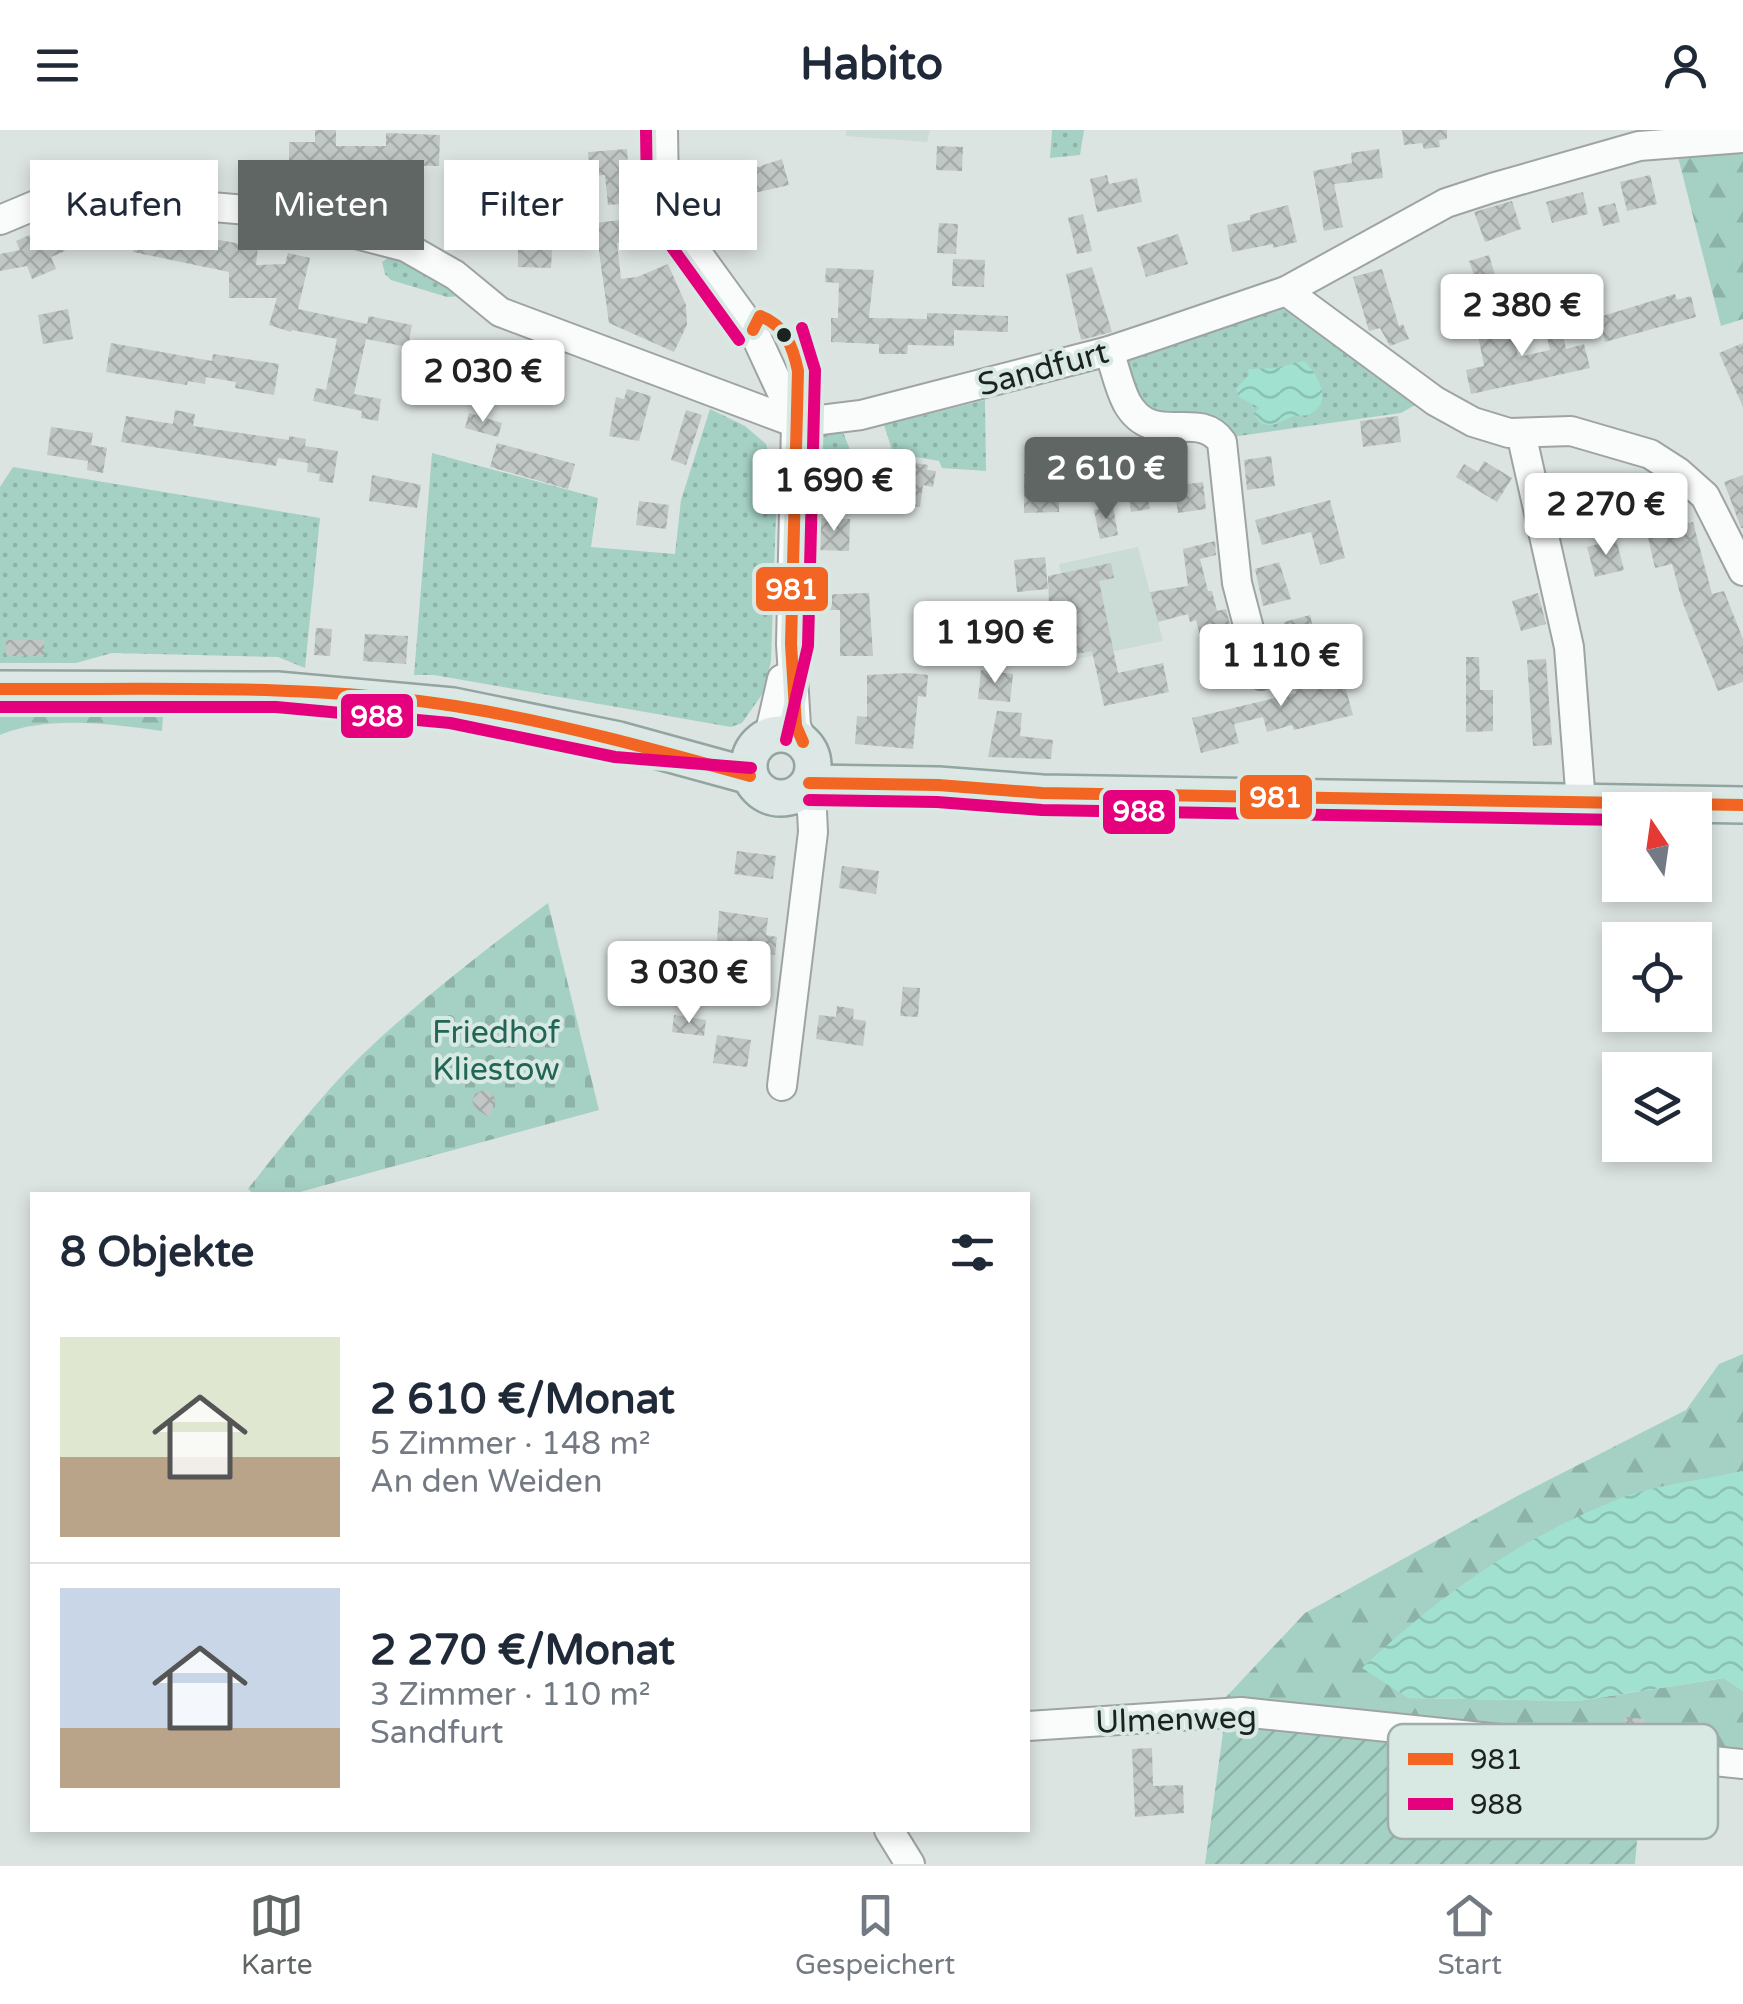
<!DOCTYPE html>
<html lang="de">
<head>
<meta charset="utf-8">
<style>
  :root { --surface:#fff; --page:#f2f2f3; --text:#1f2937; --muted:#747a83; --line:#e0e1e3; --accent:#5f6664 }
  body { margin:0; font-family:"Varela Round",sans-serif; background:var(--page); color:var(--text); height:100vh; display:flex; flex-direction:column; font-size:38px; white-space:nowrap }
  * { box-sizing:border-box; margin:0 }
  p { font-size:32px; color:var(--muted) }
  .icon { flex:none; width:55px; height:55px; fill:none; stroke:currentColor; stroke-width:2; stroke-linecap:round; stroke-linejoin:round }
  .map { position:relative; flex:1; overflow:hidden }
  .side { position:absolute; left:30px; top:1062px; width:1000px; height:640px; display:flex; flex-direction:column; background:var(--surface); border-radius:0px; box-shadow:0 5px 15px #0003 }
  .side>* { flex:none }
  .banner { position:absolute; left:30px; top:30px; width:1000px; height:90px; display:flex; gap:20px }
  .needle { width:65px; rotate:347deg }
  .tools { position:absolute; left:1602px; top:662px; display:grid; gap:20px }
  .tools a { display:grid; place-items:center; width:110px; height:110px; border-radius:0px; background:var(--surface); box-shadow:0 5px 15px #0003; font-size:50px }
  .price { position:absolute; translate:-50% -85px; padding:0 22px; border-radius:10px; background:#fff; color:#222; font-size:32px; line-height:65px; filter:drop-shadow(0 2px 5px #0008) }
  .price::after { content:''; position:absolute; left:50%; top:60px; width:30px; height:22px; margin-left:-15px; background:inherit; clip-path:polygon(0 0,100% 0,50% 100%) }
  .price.current { background:var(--accent); color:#fff }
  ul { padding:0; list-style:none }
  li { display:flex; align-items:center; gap:30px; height:250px; padding:0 30px }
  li+li { border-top:2px solid var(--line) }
  li span { display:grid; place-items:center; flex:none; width:280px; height:200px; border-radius:0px; color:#555 }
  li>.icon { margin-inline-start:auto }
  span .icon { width:120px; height:120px; fill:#fffc; stroke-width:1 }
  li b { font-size:42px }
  h2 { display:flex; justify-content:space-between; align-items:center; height:120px; padding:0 30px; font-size:42px }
  .chip { padding:0 35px; border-radius:0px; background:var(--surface); box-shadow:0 5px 15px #0003; font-size:35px; line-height:90px }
  .chip.current { background:var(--accent); color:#fff }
  header { display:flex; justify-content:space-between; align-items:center; height:130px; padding:0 30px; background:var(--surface); font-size:45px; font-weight:800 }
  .tab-bar { display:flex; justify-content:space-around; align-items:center; height:140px; border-top:2px solid var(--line); background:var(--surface); font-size:28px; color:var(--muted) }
  .tab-bar a { display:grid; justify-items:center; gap:5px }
  .tab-bar .current { color:var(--accent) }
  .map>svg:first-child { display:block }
  .built { fill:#cbdbd6 }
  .grass { fill:url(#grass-dots) }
  .forest { fill:url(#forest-firs) }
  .cemetery { fill:url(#cemetery-stones) }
  .garden { fill:url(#garden-furrows) }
  .water { fill:url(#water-waves) }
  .building { fill:url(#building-cross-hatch) }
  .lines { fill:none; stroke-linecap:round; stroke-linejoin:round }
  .minor-casing { stroke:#9ea4a3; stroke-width:32 }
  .major-casing { stroke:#92a5a0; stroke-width:40 }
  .minor { stroke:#fafbfb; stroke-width:28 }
  .major { stroke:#dde7e5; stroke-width:35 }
  .bus-1-casing { stroke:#d8e8e3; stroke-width:20 }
  .bus-2-casing { stroke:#d8e8e3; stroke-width:20 }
  .bus-1 { stroke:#f26522; stroke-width:12 }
  .bus-2 { stroke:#e5007d; stroke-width:12 }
  .bus-dot { fill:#1c2220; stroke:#d8e8e3; stroke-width:4 }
  .labels { text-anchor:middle; stroke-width:8; stroke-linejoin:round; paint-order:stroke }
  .street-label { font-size:32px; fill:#1c2220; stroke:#d8e8e3 }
  .park-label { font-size:32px; fill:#206555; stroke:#d8e8e3 }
  .key { fill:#d8e8e3; stroke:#a0ada8; stroke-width:2.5 }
  .key-label { font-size:28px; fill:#1c2220 }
  .line-badge { stroke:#d8e8e3; stroke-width:4 }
  .badge-label { font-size:28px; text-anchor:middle; font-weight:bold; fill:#fff }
</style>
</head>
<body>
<header><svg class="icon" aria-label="menu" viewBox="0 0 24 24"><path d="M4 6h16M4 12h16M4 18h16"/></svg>Habito<svg class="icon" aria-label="person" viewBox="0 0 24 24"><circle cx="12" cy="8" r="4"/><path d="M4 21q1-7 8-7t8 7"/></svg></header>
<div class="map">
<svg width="1743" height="1734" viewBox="0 0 1743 1734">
  <defs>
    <pattern id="grass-dots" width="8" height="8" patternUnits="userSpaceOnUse" patternTransform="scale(2.5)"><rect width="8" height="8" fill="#a5d1c5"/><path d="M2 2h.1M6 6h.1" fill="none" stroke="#8db3a9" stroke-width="1.8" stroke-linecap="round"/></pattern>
    <pattern id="forest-firs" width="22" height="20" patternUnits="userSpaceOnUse" patternTransform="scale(2.5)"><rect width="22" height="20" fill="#a5d1c5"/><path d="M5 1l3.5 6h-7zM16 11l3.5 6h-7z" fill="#8db3a9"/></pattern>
    <pattern id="cemetery-stones" width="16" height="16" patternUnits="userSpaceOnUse" patternTransform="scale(2.5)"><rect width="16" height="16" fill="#a5d1c5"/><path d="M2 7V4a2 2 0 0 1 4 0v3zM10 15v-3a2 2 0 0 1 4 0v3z" fill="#8db3a9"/></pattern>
    <pattern id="garden-furrows" width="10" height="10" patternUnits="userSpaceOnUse" patternTransform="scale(2.5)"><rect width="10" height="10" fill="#a5d1c5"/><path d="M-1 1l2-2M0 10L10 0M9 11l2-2" fill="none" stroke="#8db3a9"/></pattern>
    <pattern id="water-waves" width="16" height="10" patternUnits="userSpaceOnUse" patternTransform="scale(2.5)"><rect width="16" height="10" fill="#a1e1d0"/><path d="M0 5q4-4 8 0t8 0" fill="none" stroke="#8ac1b2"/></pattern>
    <pattern id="building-cross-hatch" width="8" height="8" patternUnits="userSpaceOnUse" patternTransform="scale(2.5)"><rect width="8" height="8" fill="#c0c7c5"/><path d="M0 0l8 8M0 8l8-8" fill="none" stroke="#a4aba9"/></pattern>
  </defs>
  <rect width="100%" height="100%" fill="#dce4e2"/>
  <g class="built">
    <path d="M846 0H930L927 12 846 6Z"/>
    <path d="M1138 417 1163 511 1077 529 1059 434Z"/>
  </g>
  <g class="grass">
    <path d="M1052 0H1084L1080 25 1050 28Z"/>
    <path d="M393 125 463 166 447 167 391 150 385 144 382 132Z"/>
    <path d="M1272 175 1298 185 1416 270 1415 275 1401 283 1232 307C1212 257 1162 317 1135 258 1131 247 1126 239 1129 227Z"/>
    <path d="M985 270 986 341 942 338 939 331 893 323 884 295Z"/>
    <path d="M710 279 745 296 766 314 777 354 771 531 763 563 742 593 731 597 434 545H414L432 323 598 368 591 417 675 424 681 370Z"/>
    <path d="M842 300 855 332 824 340 811 366V307Z"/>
    <path d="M13 337 320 388 305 538 278 527 112 523 76 533H0V357Z"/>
  </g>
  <g class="forest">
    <path d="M1743 22V189L1721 196 1678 27Z"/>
    <path d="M0 571 164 572 162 601C111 594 48 585 0 605Z"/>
    <path d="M1743 1224V1341L1619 1369 1363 1538 1409 1568 1578 1571 1724 1548 1743 1561V1622L1226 1567 1305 1483 1519 1365 1686 1280 1719 1234Z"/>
  </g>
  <path class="cemetery" d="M548 773 599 980 289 1065H255L248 1059C289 1007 331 952 380 908 433 860 490 816 548 773Z"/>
  <path class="garden" d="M1224 1595 1643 1640 1635 1734H1205Z"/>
  <g class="water">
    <path d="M1304 231C1318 244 1335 274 1308 285 1303 286 1297 285 1291 287 1278 292 1275 298 1261 293L1253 284 1260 278 1239 267 1236 259 1249 245 1248 239 1276 238Z"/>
    <path d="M1743 1341V1561L1724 1548 1578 1571 1408 1568 1362 1538C1440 1465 1517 1410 1616 1370 1653 1355 1703 1350 1743 1341Z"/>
  </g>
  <g class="building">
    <path d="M315 0H336V16H386V3L440 5 439 36 289 34V12H315Z"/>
    <path d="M1402 0H1447V9L1439 10 1440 17 1424 19 1422 13 1404 15Z"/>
    <path d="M937 16 963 17 962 41 936 40Z"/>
    <path d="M627 19 631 73 608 75 605 45 590 46 588 22Z"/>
    <path d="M1379 19 1383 48 1334 54 1343 97 1324 101 1313 41 1352 33 1351 23Z"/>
    <path d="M782 29 789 55 723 70 718 50Z"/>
    <path d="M1107 45 1109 54 1137 48 1142 72 1097 82 1090 49Z"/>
    <path d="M1650 45 1657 74 1627 81 1620 52Z"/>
    <path d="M1583 62 1588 84 1552 93 1546 72Z"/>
    <path d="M1512 71 1521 99 1485 112 1474 82Z"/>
    <path d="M1615 73 1620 92 1603 96 1598 77Z"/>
    <path d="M1288 75 1297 112 1273 118V114L1232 122 1227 95 1250 90V85Z"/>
    <path d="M528 84 560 86 549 99H553L551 138 518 137V116L527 117Z"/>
    <path d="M1083 84 1092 121 1077 124 1068 88Z"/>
    <path d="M621 90 624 112 617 113 621 149 637 147 668 134 686 175 687 195 674 222 609 193 595 93Z"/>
    <path d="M939 93 958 94 956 124 937 123Z"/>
    <path d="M53 95 65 121 51 127 56 139 32 149 27 136 0 141V124L20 120 16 111Z"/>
    <path d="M138 95 258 117 256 135 285 134 288 123 310 128 298 179 367 194 369 186 412 195 408 217 366 209 354 264 381 269 378 291 361 288 362 281 313 271 316 258 326 260 337 209 292 200 291 202 269 195 277 168H229V142L133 122Z"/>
    <path d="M1178 104 1188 134 1146 147 1137 117Z"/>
    <path d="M1489 125 1495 145 1476 151 1469 131Z"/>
    <path d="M953 129 985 130 984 157 952 156Z"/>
    <path d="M1092 137 1112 202 1081 210 1066 144Z"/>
    <path d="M826 138 874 140 869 188 927 189V183L1008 186V202L954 200V216L908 215 907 224H879V214L831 212V188H838L839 153 825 152Z"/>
    <path d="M1382 139 1399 196 1403 194 1409 209 1390 216 1380 198 1369 201 1353 147Z"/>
    <path d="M1675 164 1677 170 1691 166 1696 187 1605 212 1599 187Z"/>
    <path d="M68 179 73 209 43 214 38 185Z"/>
    <path d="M1511 192 1518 227 1550 220 1544 195 1560 192 1566 219 1584 214 1590 238 1471 264 1466 240 1484 236 1477 200Z"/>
    <path d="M111 213 212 231 213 224 279 234 274 265 235 258 236 252 206 247 205 254 188 251 187 255 106 242Z"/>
    <path d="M1743 213V277L1719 223Z"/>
    <path d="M477 226 526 240 519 266 469 252Z"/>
    <path d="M627 259 651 266 639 311 609 306 616 267 624 269Z"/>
    <path d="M175 280 195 284 193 296 289 310V306L306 309 305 316 338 321 333 353 319 351 320 344 307 342 308 333 278 328 276 336 121 312 126 286 173 294Z"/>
    <path d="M686 280 702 285 686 335 671 330Z"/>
    <path d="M469 283 502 293 498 307 465 298Z"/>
    <path d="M1398 286 1401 312 1363 317 1360 291Z"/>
    <path d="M51 297 93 303 91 315 107 318 103 343 87 340 88 331 47 325Z"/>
    <path d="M497 313 575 334 568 359 490 337Z"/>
    <path d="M1271 326 1275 356 1247 360 1244 330Z"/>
    <path d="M896 330 928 335 927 340 936 341 933 357 923 355 920 377 889 372Z"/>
    <path d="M1484 331 1512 348 1497 372 1456 347 1464 334 1478 342Z"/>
    <path d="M1024 344H1059V382L1024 383Z"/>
    <path d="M372 345 421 355 417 378 369 371Z"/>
    <path d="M1743 345V398H1741L1724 352Z"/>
    <path d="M1203 352 1206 379 1178 383 1174 356Z"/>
    <path d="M1146 357 1150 379 1131 382 1128 361Z"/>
    <path d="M1330 370 1345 428 1320 435 1311 402 1262 415 1255 390Z"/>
    <path d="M639 371 669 375 666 399 636 395Z"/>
    <path d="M1113 376 1118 405 1100 409 1094 380Z"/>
    <path d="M819 388 850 389 849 421 818 420Z"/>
    <path d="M1693 392 1712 464 1724 461 1743 509V552L1718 561 1682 471 1672 434 1655 438 1647 403Z"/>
    <path d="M1616 409 1624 440 1595 447 1587 417Z"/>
    <path d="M1215 411 1216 425 1200 429 1208 461H1212L1217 481 1226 479 1234 511 1227 513 1233 535 1210 542 1196 490 1190 492 1188 484 1158 492 1150 462 1188 456 1183 419Z"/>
    <path d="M1045 427 1048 459 1017 462 1014 430Z"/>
    <path d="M1279 432 1291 469 1263 476 1255 439Z"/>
    <path d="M1111 433 1114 448 1099 451 1118 543 1163 533 1169 562 1104 576 1092 521 1078 524 1068 473 1049 474 1048 446Z"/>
    <path d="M869 463 873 526H840V480H817L816 465Z"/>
    <path d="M1538 463 1546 494 1521 501 1512 471Z"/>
    <path d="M919 484H935L934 506H919Z"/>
    <path d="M1310 485 1316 510 1273 521 1269 505 1286 501 1284 492Z"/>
    <path d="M316 498 332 499 330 526 314 525Z"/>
    <path d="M365 504 408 506 406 534 363 531Z"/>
    <rect x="6" y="510" width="38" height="16"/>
    <path d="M1466 527H1479L1480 560H1493V601L1466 602Z"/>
    <path d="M1546 529 1552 615 1533 616 1527 530Z"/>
    <path d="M1339 534 1353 585 1294 600 1292 595 1267 602 1263 587 1234 594 1239 613 1201 623 1192 588 1296 563 1292 546Z"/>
    <path d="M981 540 1013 544 1010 572 978 569Z"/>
    <path d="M910 543 928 545 926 567 918 566 913 619 855 614 857 586 867 587V545Z"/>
    <path d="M997 581 1022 583 1020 606 1053 610 1051 629 988 627Z"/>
    <path d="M737 721 776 726 773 749 734 744Z"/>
    <path d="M842 736 879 741 876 764 839 758Z"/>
    <path d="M719 781 768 788 766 805 777 807 775 825 751 822 745 864 704 858 708 826 716 827Z"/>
    <path d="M903 857 920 858 918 887 900 886Z"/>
    <path d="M837 876 854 879 853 889 866 891 863 916 816 909 819 885 836 887Z"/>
    <path d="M674 885 706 890 704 906 672 902Z"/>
    <path d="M717 905 751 910 747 937 713 933Z"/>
    <path d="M483 960 490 962 495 971 489 987 476 979 472 971 475 964Z"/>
    <path d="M1624 1587 1645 1589 1643 1606 1622 1604Z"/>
    <path d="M1152 1618 1153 1656 1183 1655 1184 1683 1135 1687 1132 1619Z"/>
  </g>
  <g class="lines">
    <defs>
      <g id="minor">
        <path d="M663 0 664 60 682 102 753 200 796 293 791 514 796 596 803 612"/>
        <path d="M0 90 55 67 71 65 271 82 406 117 455 145 500 182 796 293 861 285 1109 221 1157 205 1286 161 1446 73 1492 58 1639 16 1743 8"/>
        <path d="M1286 161 1435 271 1473 292 1509 303 1571 301 1650 324 1678 342 1705 366 1743 441"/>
        <path d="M1109 221C1115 238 1119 258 1127 273 1153 319 1198 278 1222 312L1237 453 1261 545"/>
        <path d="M1521 303 1569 517 1581 673"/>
        <path d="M769 606 782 549"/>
        <path d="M782 956 813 702 812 681 802 660"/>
        <path d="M1028 1596 1241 1582 1743 1634"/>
        <path d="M889 1700 910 1734"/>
      </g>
      <g id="major">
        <path d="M0 559 277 560 453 576 619 610 750 646"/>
        <circle cx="781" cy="636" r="32"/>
        <path d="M809 653 938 655 1042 663 1743 675"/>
      </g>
    </defs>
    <use href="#minor" class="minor-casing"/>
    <use href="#major" class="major-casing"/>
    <use href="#minor" class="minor"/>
    <use href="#major" class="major"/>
    <defs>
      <g id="bus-1">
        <path d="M753 200 760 186C785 195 793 217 798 241L791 514 796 596 803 612"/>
        <path d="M0 559C149 560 308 553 455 576 555 592 653 619 750 646"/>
        <path d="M809 653 938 655 1042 663 1743 675"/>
      </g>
      <g id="bus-2">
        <path d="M646 0 647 64 666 109 739 210"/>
        <path d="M0 577H276L450 593 615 627 751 638"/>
        <path d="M786 610 808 516 815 240 802 198"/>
        <path d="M809 670 937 672 1042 680 1620 690"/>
      </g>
    </defs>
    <use href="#bus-1" class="bus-1-casing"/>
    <use href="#bus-2" class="bus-2-casing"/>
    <use href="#bus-1" class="bus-1"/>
    <use href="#bus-2" class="bus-2"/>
  </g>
  <circle class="bus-dot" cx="784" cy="205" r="9"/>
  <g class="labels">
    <g class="street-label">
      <text transform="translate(1043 238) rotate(-15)" y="11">Sandfurt</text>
      <text transform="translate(1176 1589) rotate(-2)" y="11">Ulmenweg</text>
    </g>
    <g class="park-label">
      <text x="496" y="913">Friedhof<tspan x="496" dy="37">Kliestow</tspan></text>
    </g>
  </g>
  <rect x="1388" y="1594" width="330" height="115" rx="15" class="key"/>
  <rect x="1408" y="1623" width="45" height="12" fill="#f26522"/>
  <rect x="1408" y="1668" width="45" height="12" fill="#e5007d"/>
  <g class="key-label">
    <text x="1470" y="1639">981</text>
    <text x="1470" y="1684">988</text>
  </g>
  <g class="line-badge">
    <rect x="754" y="435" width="76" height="48" rx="10" fill="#f26522"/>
    <rect x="339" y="562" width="76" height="48" rx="10" fill="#e5007d"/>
    <rect x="1238" y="643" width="76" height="48" rx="10" fill="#f26522"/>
    <rect x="1101" y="658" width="76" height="48" rx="10" fill="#e5007d"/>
  </g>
  <g class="badge-label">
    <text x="792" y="469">981</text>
    <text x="377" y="596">988</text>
    <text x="1276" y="677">981</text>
    <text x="1139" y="691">988</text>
  </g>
</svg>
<div class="tools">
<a><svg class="needle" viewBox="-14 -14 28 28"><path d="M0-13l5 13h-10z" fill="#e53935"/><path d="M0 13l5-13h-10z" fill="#747a83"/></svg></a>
<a><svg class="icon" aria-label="locate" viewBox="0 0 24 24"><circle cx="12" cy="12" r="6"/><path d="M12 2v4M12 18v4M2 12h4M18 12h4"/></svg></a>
<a><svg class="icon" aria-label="layers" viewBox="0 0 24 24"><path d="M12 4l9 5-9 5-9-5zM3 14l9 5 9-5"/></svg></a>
</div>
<b class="price" style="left:1522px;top:229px">2 380 €</b>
<b class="price" style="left:483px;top:295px">2 030 €</b>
<b class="price current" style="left:1106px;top:392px">2 610 €</b>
<b class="price" style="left:834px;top:404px">1 690 €</b>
<b class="price" style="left:1606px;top:428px">2 270 €</b>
<b class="price" style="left:995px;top:556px">1 190 €</b>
<b class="price" style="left:1281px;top:579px">1 110 €</b>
<b class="price" style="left:689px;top:896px">3 030 €</b>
<div class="banner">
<a class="chip">Kaufen</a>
<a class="chip current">Mieten</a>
<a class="chip">Filter</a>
<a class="chip">Neu</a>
</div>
<section class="side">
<h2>8 Objekte<svg class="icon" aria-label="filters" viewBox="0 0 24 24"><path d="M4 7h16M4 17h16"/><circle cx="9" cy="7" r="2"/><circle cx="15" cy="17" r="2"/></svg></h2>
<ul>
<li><span style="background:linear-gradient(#dfe7d0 60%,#b9a48a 0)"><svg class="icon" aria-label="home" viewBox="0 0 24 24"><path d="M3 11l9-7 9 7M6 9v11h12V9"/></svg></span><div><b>2 610 €/Monat</b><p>5 Zimmer · 148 m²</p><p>An den Weiden</p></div></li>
<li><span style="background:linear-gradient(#c9d6e8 70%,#b9a48a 0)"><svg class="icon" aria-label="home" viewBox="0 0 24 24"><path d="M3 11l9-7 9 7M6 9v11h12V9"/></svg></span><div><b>2 270 €/Monat</b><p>3 Zimmer · 110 m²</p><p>Sandfurt</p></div></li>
</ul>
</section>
</div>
<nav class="tab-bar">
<a class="current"><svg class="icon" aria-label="map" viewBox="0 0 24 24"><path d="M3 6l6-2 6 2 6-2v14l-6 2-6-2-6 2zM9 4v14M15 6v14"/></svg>Karte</a>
<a><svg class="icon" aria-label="saved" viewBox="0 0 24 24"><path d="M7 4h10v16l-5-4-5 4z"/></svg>Gespeichert</a>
<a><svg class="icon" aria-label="home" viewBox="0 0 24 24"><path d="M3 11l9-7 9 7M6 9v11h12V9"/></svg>Start</a>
</nav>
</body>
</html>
